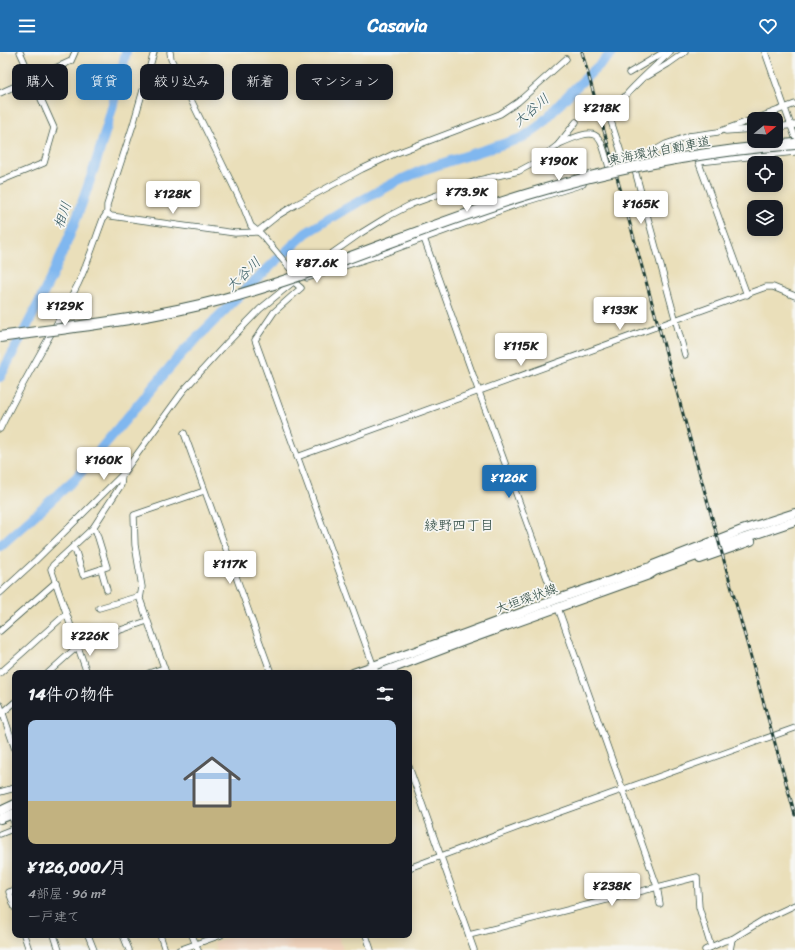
<!DOCTYPE html>
<html lang="ja">
<head>
<meta charset="utf-8">
<style>
  :root { --surface:#171b24; --page:#20242c; --text:#f1f3f6; --muted:#9ea1a6; --accent:#1f6fb2 }
  body { margin:0; font-family:Sriracha,"Klee One",sans-serif; background:var(--page); color:var(--text); height:100vh; display:flex; flex-direction:column; font-size:15px; white-space:nowrap }
  * { box-sizing:border-box; margin:0 }
  p { font-size:13px; color:var(--muted) }
  .icon { flex:none; width:22px; height:22px; fill:none; stroke:currentColor; stroke-width:2; stroke-linecap:round; stroke-linejoin:round }
  .map { position:relative; flex:1; overflow:hidden }
  .side { position:absolute; left:12px; top:618px; width:400px; height:268px; display:flex; flex-direction:column; background:var(--surface); border-radius:8px; box-shadow:0 2px 10px #0003 }
  .side>* { flex:none }
  .guide { position:absolute; left:12px; top:12px; width:400px; height:36px; display:flex; gap:8px }
  .needle { width:26px; rotate:72deg }
  .tools { position:absolute; left:747px; top:60px; display:grid; gap:8px }
  .tools a { display:grid; place-items:center; width:36px; height:36px; border-radius:8px; background:var(--surface); box-shadow:0 2px 10px #0003; font-size:20px }
  .price { position:absolute; translate:-50% -34px; padding:0 9px; border-radius:4px; background:#fff; color:#222; font-size:13px; line-height:26px; filter:drop-shadow(0 1px 2px #0008) }
  .price::after { content:''; position:absolute; left:50%; top:24px; width:12px; height:9px; margin-left:-6px; background:inherit; clip-path:polygon(0 0,100% 0,50% 100%) }
  .price.selected { background:var(--accent); color:#fff }
  ul { padding:0; list-style:none }
  li { display:grid; align-content:center; gap:8px; height:212px; padding:0 16px }
  li span { display:grid; place-items:center; height:124px; border-radius:8px; color:#555 }
  li>.icon { margin-inline-start:auto }
  span .icon { width:72px; height:72px; fill:#fffc; stroke-width:1 }
  li b { font-size:17px }
  h2 { display:flex; justify-content:space-between; align-items:center; height:48px; padding:0 16px; font-size:17px }
  .pill { padding:0 14px; border-radius:8px; background:var(--surface); box-shadow:0 2px 10px #0003; font-size:14px; line-height:36px }
  .pill.selected { background:var(--accent); color:#fff }
  header { display:flex; justify-content:space-between; align-items:center; height:52px; padding:0 16px; background:var(--accent); color:#fff; font-size:18px; font-weight:700 }
  .map>svg:first-child { display:block }
  .built { fill:#f2d5be }
  .lines { fill:none; stroke-linecap:round; stroke-linejoin:round }
  .river { stroke:#80b7ef; stroke-width:10 }
  .street-casing { stroke:#3d5548; stroke-width:7 }
  .primary-casing { stroke:#3d5548; stroke-width:10 }
  .street { stroke:#fff; stroke-width:5.5 }
  .primary { stroke:#fff; stroke-width:8 }
  .rail-casing { stroke:#1f3d34; stroke-width:3 }
  .rail { stroke:#f6f6f2; stroke-width:1.5; stroke-dasharray:4.5; stroke-linecap:butt }
  .highway-bridge-casing { stroke:#3d5548; stroke-width:12; stroke-linecap:butt }
  .highway-bridge { stroke:#fff; stroke-width:10 }
  .labels { text-anchor:middle; stroke-width:3.5; stroke-linejoin:round; paint-order:stroke }
  .street-label { font-size:13px; fill:#1f3d34; stroke:#f6f6f2 }
  .water-label { font-size:14px; font-style:italic; fill:#375c63; stroke:#f6f6f2 }
  .neighbourhood-label { font-size:14px; fill:#1f3d34; stroke:#f6f6f2 }
</style>
</head>
<body>
<header><svg class="icon" aria-label="menu" viewBox="0 0 24 24"><path d="M4 6h16M4 12h16M4 18h16"/></svg>Casavia<svg class="icon" aria-label="heart" viewBox="0 0 24 24"><path d="M12 20l-8-8c-3-5 5-10 8-4 3-6 11-1 8 4z"/></svg></header>
<div class="map">
<svg width="795" height="898" viewBox="0 0 795 898">
  <rect width="100%" height="100%" fill="#f6f6f2"/>
  <filter id="ink" filterUnits="userSpaceOnUse"><feTurbulence type="fractalNoise" baseFrequency=".025" numOctaves="2"/><feDisplacementMap in="SourceGraphic" scale="8" xChannelSelector="R" yChannelSelector="G"/><feConvolveMatrix kernelMatrix="1 2 1 2 8 2 1 2 1" color-interpolation-filters="sRGB"/></filter>
  <filter id="wash" filterUnits="userSpaceOnUse"><feTurbulence type="fractalNoise" baseFrequency=".012" numOctaves="4" result="noise"/><feDisplacementMap in="SourceGraphic" scale="16" xChannelSelector="R" yChannelSelector="G"/><feGaussianBlur stdDeviation="0.9" result="paint"/><feColorMatrix in="noise" values="0 0 0 0 0 0 0 0 0 0 0 0 0 0 0 0 0 1.4 0 .05"/><feComposite in="paint" operator="in"/></filter>
  <g filter="url(#wash)">
    <rect width="100%" height="100%" fill="#eadfba"/>
    <path class="built" d="M235 883H338L343 898H217L214 890Z"/>
    <g class="lines">
      <g class="river">
        <path d="M0 325C25 278 51 230 71 180 94 122 112 61 126 0"/>
        <path d="M0 494 76 426 182 301 247 236 306 181 342 159 396 130 425 117 522 86 539 74 573 38 613 0"/>
      </g>
    </g>
  </g>
  <g filter="url(#ink)">
    <g class="lines">
      <defs>
        <g id="street">
          <path d="M170 0 171 7 243 154 251 174 262 183 298 226"/>
          <path d="M765 0 795 85"/>
          <path d="M629 21 664 0"/>
          <path d="M648 24 668 12 685 0"/>
          <path d="M0 41 71 9 75 0"/>
          <path d="M755 67 795 52"/>
          <path d="M776 75 795 73"/>
          <path d="M726 79 754 77"/>
          <path d="M689 84 747 243"/>
          <path d="M559 92C600 74 599 79 610 119L612 118"/>
          <path d="M699 110 795 100"/>
          <path d="M625 113 610 66C617 47 655 15 670 0"/>
          <path d="M0 129 44 111 54 76 20 0"/>
          <path d="M107 161 111 164 235 181 257 180 277 164 295 153 362 117 394 102 500 62 518 50 566 7"/>
          <path d="M421 178 479 340 555 548"/>
          <path d="M311 216 361 181 387 165 412 152 479 128 519 119 536 110 558 93 576 70"/>
          <path d="M307 226 379 203 515 153 583 132"/>
          <path d="M294 230 301 236 274 260 255 288 376 621"/>
          <path d="M685 303 633 111 666 92 689 84 718 80 754 67"/>
          <path d="M0 377C23 328 53 281 78 232 88 211 95 188 103 167L107 161V153L133 73 154 0"/>
          <path d="M184 381 271 621"/>
          <path d="M297 405 766 235H773L795 244"/>
          <path d="M73 496 76 500 83 523 107 515 96 479 93 476"/>
          <path d="M101 517 107 538"/>
          <path d="M0 541 36 508 122 423 183 339 226 292 260 257 298 226"/>
          <path d="M99 556 140 544"/>
          <path d="M558 556 657 834 660 852"/>
          <path d="M0 579 56 530"/>
          <path d="M106 583 147 569"/>
          <path d="M0 621 66 562"/>
          <path d="M48 621 78 594"/>
          <path d="M87 621 51 517 53 513 93 476 121 433 122 423"/>
          <path d="M149 621 164 616"/>
          <path d="M166 621 140 547 142 535 135 493 134 463 204 439"/>
          <path d="M0 653 15 697"/>
          <path d="M0 663 15 650"/>
          <path d="M409 715 474 898"/>
          <path d="M0 740 15 736"/>
          <path d="M11 762 15 773"/>
          <path d="M0 782 15 776"/>
          <path d="M409 816 532 770 795 676"/>
          <path d="M15 838 9 840 15 856"/>
          <path d="M24 883 29 898"/>
          <path d="M54 883 59 898"/>
          <path d="M88 883 94 898"/>
          <path d="M123 883 129 898"/>
          <path d="M160 883 165 898"/>
          <path d="M192 883 198 898"/>
          <path d="M366 883 371 898"/>
          <path d="M469 883 697 825 699 855 711 895"/>
          <path d="M179 898 221 883"/>
          <path d="M705 898 724 889 732 887 763 868 795 853"/>
          <path d="M730 898 732 887"/>
        </g>
        <g id="primary">
          <path d="M700 507 751 489"/>
          <path d="M653 513 742 478 795 461"/>
          <path d="M353 621 464 582 555 548 647 516 659 513"/>
          <path d="M380 621 467 588 649 523 655 519 705 501 708 498 795 469"/>
          <path d="M0 759 15 752"/>
          <path d="M0 767 15 761"/>
        </g>
      </defs>
      <use href="#street" class="street-casing"/>
      <use href="#primary" class="primary-casing"/>
      <use href="#street" class="street"/>
      <use href="#primary" class="primary"/>
      <defs>
        <path id="rail" d="M582 0 795 763"/>
      </defs>
      <use href="#rail" class="rail-casing"/>
      <use href="#rail" class="rail"/>
      <defs>
        <path id="highway-bridge" d="M0 285C74 275 148 267 220 248 326 220 426 172 532 141 618 115 706 99 795 92"/>
      </defs>
      <use href="#highway-bridge" class="highway-bridge-casing"/>
      <use href="#highway-bridge" class="highway-bridge"/>
    </g>
  </g>
  <g class="labels">
    <g class="street-label">
      <text transform="translate(659 98) rotate(-11)" y="5">東海環状自動車道</text>
      <text transform="translate(526 546) rotate(-20)" y="5">大垣環状線</text>
    </g>
    <g class="water-label">
      <text transform="translate(531 58) rotate(-40)" y="5">大谷川</text>
      <text transform="translate(62 163) rotate(-71)" y="5">相川</text>
      <text transform="translate(243 222) rotate(-44)" y="5">大谷川</text>
    </g>
    <g class="neighbourhood-label">
      <text x="459" y="478">綾野四丁目</text>
    </g>
  </g>
</svg>
<div class="tools">
<a><svg class="needle" viewBox="-14 -14 28 28"><path d="M0-13l5 13h-10z" fill="#e53935"/><path d="M0 13l5-13h-10z" fill="#9ea1a6"/></svg></a>
<a><svg class="icon" aria-label="locate" viewBox="0 0 24 24"><circle cx="12" cy="12" r="6"/><path d="M12 2v4M12 18v4M2 12h4M18 12h4"/></svg></a>
<a><svg class="icon" aria-label="layers" viewBox="0 0 24 24"><path d="M12 4l9 5-9 5-9-5zM3 14l9 5 9-5"/></svg></a>
</div>
<b class="price" style="left:602px;top:77px">¥218K</b>
<b class="price" style="left:559px;top:130px">¥190K</b>
<b class="price" style="left:467px;top:161px">¥73.9K</b>
<b class="price" style="left:173px;top:163px">¥128K</b>
<b class="price" style="left:641px;top:173px">¥165K</b>
<b class="price" style="left:317px;top:232px">¥87.6K</b>
<b class="price" style="left:65px;top:275px">¥129K</b>
<b class="price" style="left:620px;top:279px">¥133K</b>
<b class="price" style="left:521px;top:315px">¥115K</b>
<b class="price" style="left:104px;top:429px">¥160K</b>
<b class="price selected" style="left:509px;top:447px">¥126K</b>
<b class="price" style="left:230px;top:533px">¥117K</b>
<b class="price" style="left:90px;top:605px">¥226K</b>
<b class="price" style="left:612px;top:855px">¥238K</b>
<div class="guide">
<a class="pill">購入</a>
<a class="pill selected">賃貸</a>
<a class="pill">絞り込み</a>
<a class="pill">新着</a>
<a class="pill">マンション</a>
</div>
<section class="side">
<h2>14件の物件<svg class="icon" aria-label="filters" viewBox="0 0 24 24"><path d="M4 7h16M4 17h16"/><circle cx="9" cy="7" r="2"/><circle cx="15" cy="17" r="2"/></svg></h2>
<ul>
<li><span style="background:linear-gradient(#a9c7e8 65%,#c2b280 0)"><svg class="icon" aria-label="home" viewBox="0 0 24 24"><path d="M3 11l9-7 9 7M6 9v11h12V9"/></svg></span><div><b>¥126,000/月</b><p>4部屋 · 96 m²</p><p>一戸建て</p></div></li>
</ul>
</section>
</div>
</body>
</html>
